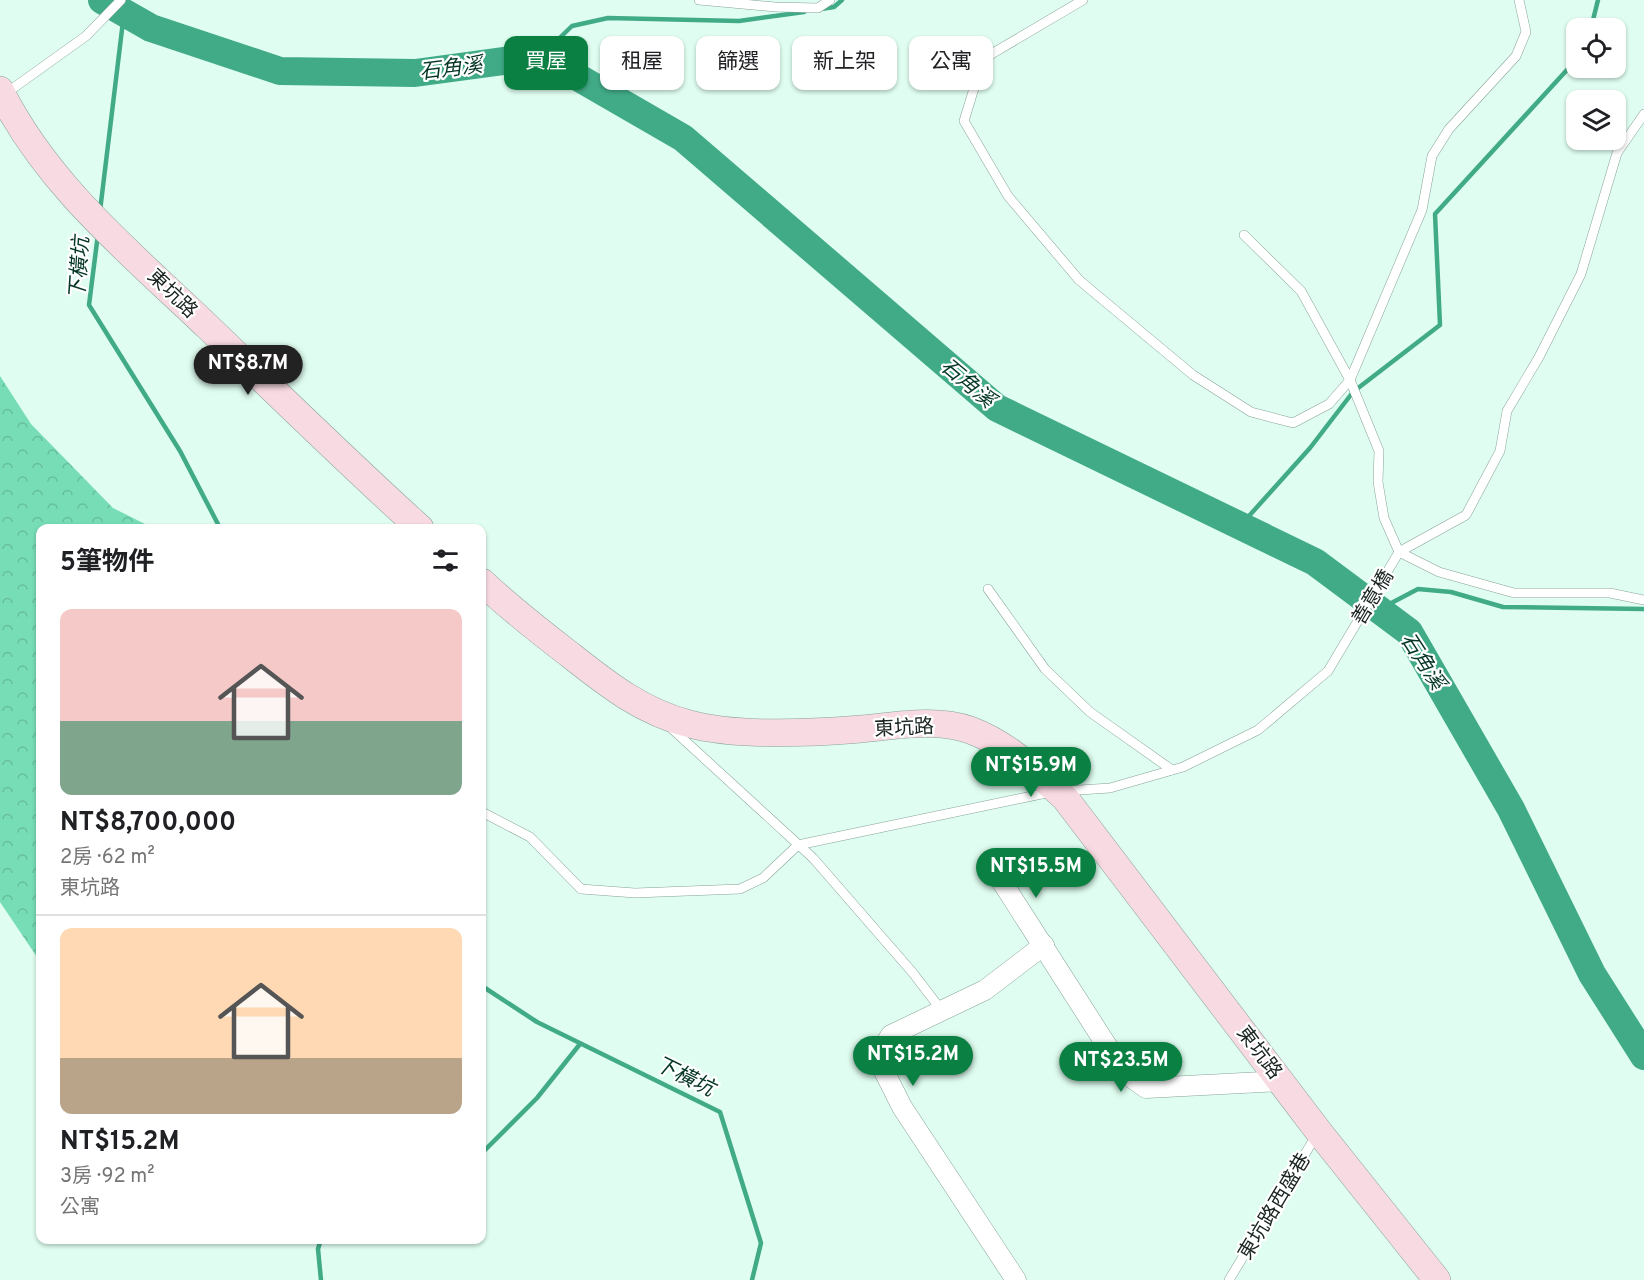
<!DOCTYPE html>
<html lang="zh-TW">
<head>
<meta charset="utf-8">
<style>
  :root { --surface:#fff; --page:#f2f2f2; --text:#202124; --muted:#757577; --line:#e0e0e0; --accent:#0b8043 }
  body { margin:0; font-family:Overpass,"Noto Sans TC",sans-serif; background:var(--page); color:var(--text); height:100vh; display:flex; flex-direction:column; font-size:22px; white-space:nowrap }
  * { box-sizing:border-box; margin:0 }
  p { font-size:20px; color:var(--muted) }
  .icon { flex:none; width:33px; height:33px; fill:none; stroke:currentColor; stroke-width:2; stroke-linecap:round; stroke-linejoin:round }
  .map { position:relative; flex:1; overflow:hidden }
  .sheet { position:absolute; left:36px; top:524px; width:450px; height:720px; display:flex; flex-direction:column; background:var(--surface); border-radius:12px; box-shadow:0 2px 4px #0004 }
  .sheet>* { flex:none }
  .guide { position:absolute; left:504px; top:36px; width:570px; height:54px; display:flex; gap:12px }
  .tools { position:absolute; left:1566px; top:18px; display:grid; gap:12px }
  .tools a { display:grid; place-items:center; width:60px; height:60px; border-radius:12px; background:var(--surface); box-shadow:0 2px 4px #0004; font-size:30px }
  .price { position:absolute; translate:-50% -51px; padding:0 14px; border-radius:21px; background:var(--accent); color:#fff; font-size:20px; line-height:39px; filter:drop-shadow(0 2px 3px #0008) }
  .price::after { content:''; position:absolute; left:50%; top:36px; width:18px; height:14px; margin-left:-9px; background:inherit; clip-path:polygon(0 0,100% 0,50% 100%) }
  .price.selected { background:#222; color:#fff }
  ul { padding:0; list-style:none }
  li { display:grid; align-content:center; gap:12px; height:318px; padding:0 24px }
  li+li { border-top:2px solid var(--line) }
  li span { display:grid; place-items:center; height:186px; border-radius:12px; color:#555 }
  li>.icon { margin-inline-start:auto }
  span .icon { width:108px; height:108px; fill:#fffc; stroke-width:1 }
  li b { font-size:26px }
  h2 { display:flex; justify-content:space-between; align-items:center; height:72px; padding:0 24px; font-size:26px }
  .pill { padding:0 21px; border-radius:12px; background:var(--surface); box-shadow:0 2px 4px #0004; font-size:21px; line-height:54px }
  .pill.selected { background:var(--accent); color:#fff }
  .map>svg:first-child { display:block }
  .forest { fill:url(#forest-crowns) }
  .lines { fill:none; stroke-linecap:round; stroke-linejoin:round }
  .stream { stroke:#41ab87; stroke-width:4.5 }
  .river { stroke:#41ab87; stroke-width:28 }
  .lane-casing { stroke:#87a397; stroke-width:10 }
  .street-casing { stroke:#87a397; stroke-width:21 }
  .secondary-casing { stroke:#87a397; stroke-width:28 }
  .lane { stroke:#fff; stroke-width:9 }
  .street { stroke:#fff; stroke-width:20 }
  .secondary { stroke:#f8dae2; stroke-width:27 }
  .labels { text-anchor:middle; stroke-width:4.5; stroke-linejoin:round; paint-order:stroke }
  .street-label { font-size:20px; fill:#1a2521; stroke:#fff }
  .water-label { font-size:21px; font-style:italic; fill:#053627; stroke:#fff }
</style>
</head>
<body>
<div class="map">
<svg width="1644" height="1280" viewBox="0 0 1644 1280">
  <defs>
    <pattern id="forest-crowns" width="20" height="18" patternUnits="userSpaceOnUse" patternTransform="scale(1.5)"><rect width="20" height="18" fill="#76ddb7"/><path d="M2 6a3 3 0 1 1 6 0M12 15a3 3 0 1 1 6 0" fill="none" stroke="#66be9d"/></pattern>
  </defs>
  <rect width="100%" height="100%" fill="#dffdf0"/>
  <path class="forest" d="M0 376 31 424 113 508 153 528H40V958L37 957 0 902Z"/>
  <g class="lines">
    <g class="stream">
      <path d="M821 9 834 7 842 0"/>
      <path d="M1591 28 1598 0"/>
      <path d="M541 56 572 26 608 18 739 21 804 12"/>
      <path d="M100 211 124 13"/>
      <path d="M98 234 89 305 180 451 220 528"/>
      <path d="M1240 526 1310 448 1353 392 1440 325 1435 214 1576 60"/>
      <path d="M1378 610 1418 589 1451 592 1503 607 1644 609"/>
      <path d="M482 986 537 1022 720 1112 761 1243 752 1280"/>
      <path d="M482 1153 537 1098 580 1044"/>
      <path d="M321 1239 318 1249 321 1280"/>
    </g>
    <path class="river" d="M102 0 151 28 280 71 415 73 541 56 683 138 997 408 1315 562 1409 632 1511 809 1592 974 1644 1056"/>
    <defs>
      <g id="lane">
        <path d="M699 0 775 7 818 8 830 0"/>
        <path d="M1083 0 983 59 964 121 1008 196 1079 280 1193 375 1251 412 1293 423 1329 404 1350 380 1422 210 1432 156 1449 129 1516 56 1526 32 1519 0"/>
        <path d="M5 94 86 36 121 0"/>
        <path d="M1244 235 1301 291 1350 380 1379 451 1378 482 1384 518 1399 552 1439 572 1514 593H1610L1644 600"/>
        <path d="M988 589 1045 669 1090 712 1172 770"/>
        <path d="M670 727 813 858 913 973 942 1011"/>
        <path d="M1064 791 1110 788 1183 767 1258 730 1328 671 1399 552 1466 515 1500 451 1507 411 1539 357 1581 274 1617 153 1644 114"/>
        <path d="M482 812 530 837 581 889 635 893 740 889 763 878 798 845 1051 792"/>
        <path d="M1229 1280 1317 1134"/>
      </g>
      <g id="street">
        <path d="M997 874 1107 1046 1132 1078 1146 1088 1282 1081"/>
        <path d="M1016 1280 902 1107 880 1063 882 1049 891 1035 985 990 1044 945"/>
      </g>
      <g id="secondary">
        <path d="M0 90C47 186 133 255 209 328 279 395 348 463 420 528"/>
        <path d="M482 582C510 608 539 631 569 654 607 684 642 712 690 724 737 737 812 733 861 729 896 726 936 718 970 730 1008 744 1036 772 1065 798L1319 1132 1437 1280"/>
      </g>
    </defs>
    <use href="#lane" class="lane-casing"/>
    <use href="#street" class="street-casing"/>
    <use href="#secondary" class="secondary-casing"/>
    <use href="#lane" class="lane"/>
    <use href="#street" class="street"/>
    <use href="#secondary" class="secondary"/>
  </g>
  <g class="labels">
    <g class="street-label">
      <text transform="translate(173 293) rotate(44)" y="7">東坑路</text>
      <text transform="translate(1372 597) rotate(-59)" y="7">善意橋</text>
      <text transform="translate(904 727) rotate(-3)" y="7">東坑路</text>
      <text transform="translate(1260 1052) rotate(53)" y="7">東坑路</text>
      <text transform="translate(1274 1206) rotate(-59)" y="7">東坑路西盛巷</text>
    </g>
    <g class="water-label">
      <text transform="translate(451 68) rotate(-7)" y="7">石角溪</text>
      <text transform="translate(79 268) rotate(-86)" y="7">下橫坑</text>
      <text transform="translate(968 383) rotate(40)" y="7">石角溪</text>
      <text transform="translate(1423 661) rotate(57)" y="7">石角溪</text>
      <text transform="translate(685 1076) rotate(26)" y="7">下橫坑</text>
    </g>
  </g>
</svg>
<div class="tools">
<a><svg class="icon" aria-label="locate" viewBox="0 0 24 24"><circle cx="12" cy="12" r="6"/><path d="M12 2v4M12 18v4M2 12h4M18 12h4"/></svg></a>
<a><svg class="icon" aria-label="layers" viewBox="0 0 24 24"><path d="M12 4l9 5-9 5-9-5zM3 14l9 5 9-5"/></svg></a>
</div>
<b class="price selected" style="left:248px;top:396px">NT$8.7M</b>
<b class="price" style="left:1031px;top:798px">NT$15.9M</b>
<b class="price" style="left:1036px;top:899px">NT$15.5M</b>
<b class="price" style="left:913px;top:1087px">NT$15.2M</b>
<b class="price" style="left:1121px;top:1093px">NT$23.5M</b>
<div class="guide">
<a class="pill selected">買屋</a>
<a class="pill">租屋</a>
<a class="pill">篩選</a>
<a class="pill">新上架</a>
<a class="pill">公寓</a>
</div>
<section class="sheet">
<h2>5筆物件<svg class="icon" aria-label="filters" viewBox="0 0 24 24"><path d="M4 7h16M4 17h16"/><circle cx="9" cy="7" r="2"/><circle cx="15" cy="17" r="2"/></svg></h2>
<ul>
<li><span style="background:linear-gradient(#f6c9c9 60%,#7fa58c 0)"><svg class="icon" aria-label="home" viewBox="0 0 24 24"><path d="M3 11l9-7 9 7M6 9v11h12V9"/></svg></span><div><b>NT$8,700,000</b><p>2房 · 62 m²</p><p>東坑路</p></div></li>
<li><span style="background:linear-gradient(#ffd9b3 70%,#b9a48a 0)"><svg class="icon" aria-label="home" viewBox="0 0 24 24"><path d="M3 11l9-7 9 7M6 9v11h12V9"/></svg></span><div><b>NT$15.2M</b><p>3房 · 92 m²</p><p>公寓</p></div></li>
</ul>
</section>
</div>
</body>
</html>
